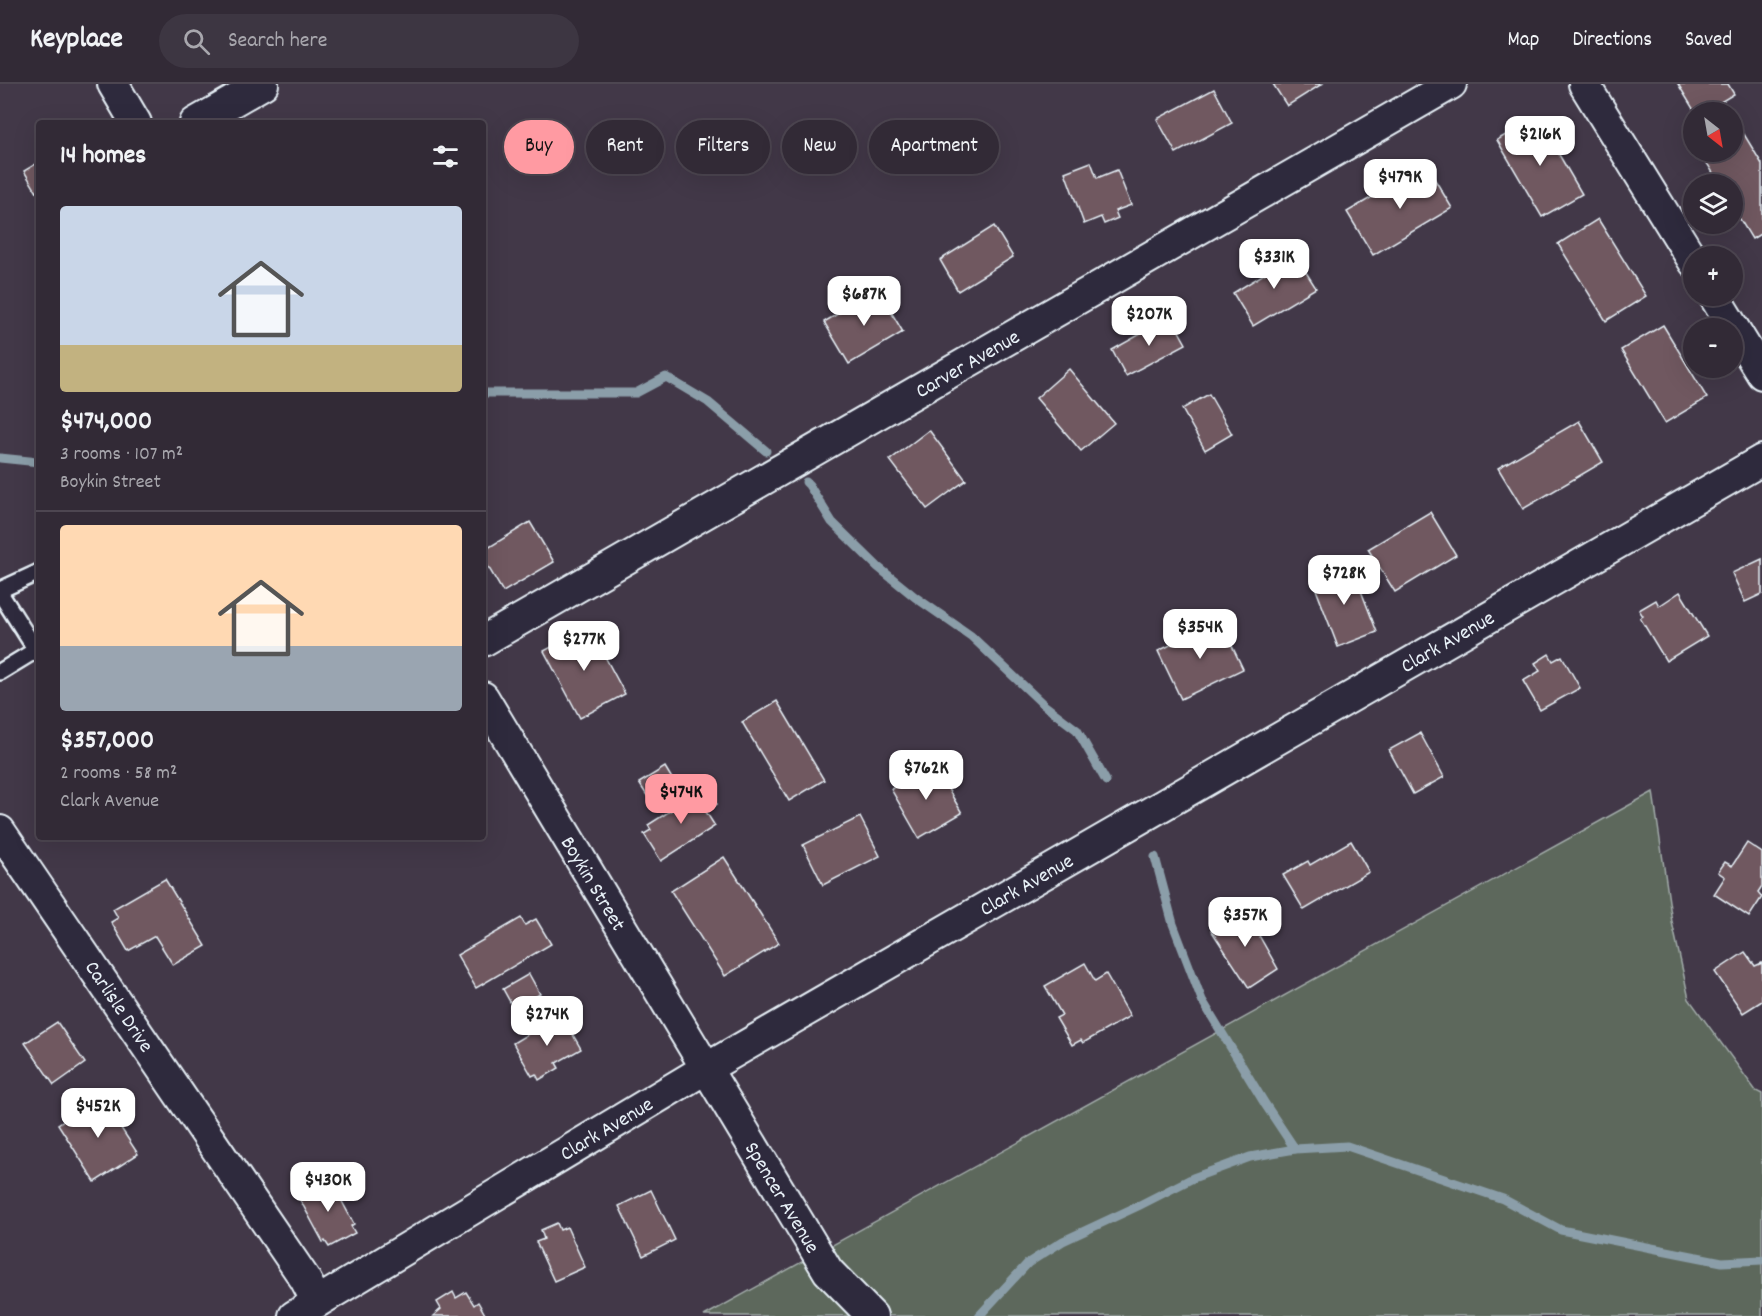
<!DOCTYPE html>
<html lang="en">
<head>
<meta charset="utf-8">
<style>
  :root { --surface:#322a36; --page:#3d3642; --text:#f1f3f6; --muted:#a8a7ad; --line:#4d4651; --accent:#ff9aa2 }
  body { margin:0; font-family:Dekko,sans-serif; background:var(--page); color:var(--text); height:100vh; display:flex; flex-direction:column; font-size:22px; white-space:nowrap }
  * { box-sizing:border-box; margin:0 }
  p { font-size:20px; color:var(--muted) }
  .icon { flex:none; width:33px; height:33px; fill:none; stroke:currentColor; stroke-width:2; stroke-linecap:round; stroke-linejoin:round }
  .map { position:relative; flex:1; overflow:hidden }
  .panel { position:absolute; left:36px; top:36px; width:450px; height:720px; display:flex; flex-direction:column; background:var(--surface); border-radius:6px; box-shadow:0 6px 24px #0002,0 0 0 2px var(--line) }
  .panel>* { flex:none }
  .hud { position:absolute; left:504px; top:36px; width:570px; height:54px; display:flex; gap:12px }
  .needle { width:39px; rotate:149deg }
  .controls { position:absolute; left:1683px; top:18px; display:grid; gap:12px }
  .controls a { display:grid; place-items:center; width:60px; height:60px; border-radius:50%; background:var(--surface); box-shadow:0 6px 24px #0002,0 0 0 2px var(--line); font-size:30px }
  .price { position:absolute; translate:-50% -51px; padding:0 14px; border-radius:12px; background:#fff; color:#222; font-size:20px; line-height:39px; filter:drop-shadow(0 2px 3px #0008) }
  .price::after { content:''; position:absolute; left:50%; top:36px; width:18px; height:14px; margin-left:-9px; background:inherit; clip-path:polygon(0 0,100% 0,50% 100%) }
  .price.current { background:var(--accent); color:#111 }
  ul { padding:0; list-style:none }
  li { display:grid; align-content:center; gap:12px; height:318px; padding:0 24px }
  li+li { border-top:2px solid var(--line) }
  li span { display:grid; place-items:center; height:186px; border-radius:6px; color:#555 }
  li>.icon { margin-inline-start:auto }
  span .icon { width:108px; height:108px; fill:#fffc; stroke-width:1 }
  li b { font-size:26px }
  h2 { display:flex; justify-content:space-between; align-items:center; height:72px; padding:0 24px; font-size:26px }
  .tag { padding:0 21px; border-radius:27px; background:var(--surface); box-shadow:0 6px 24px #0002,0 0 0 2px var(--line); font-size:21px; line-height:54px }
  .tag.current { background:var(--accent); color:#111 }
  header { display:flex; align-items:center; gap:36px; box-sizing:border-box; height:84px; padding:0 30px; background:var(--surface); border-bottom:2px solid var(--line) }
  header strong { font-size:28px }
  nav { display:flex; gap:33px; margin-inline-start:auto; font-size:21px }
  .search { width:420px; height:54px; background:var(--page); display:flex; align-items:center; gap:15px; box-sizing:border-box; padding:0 21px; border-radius:33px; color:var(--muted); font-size:22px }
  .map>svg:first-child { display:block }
  .green { fill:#5d685c; stroke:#a2acaa; stroke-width:1.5 }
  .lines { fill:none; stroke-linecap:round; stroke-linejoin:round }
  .stream { stroke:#8b9ea9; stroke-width:9 }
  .building { fill:#705960; stroke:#e8f1f8; stroke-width:1.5 }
  .service-casing { stroke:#e8f1f8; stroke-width:20 }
  .minor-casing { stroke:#e8f1f8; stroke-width:34 }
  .service { stroke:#2f2a3d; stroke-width:15 }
  .minor { stroke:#2f2a3d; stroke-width:30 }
  .labels { text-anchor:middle; stroke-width:4.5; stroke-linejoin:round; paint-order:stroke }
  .street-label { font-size:21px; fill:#e8f1f8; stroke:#2f2a3d }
</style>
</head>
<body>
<header>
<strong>Keyplace</strong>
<div class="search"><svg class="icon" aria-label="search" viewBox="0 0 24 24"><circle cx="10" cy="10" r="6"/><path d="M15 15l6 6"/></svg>Search here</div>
<nav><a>Map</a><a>Directions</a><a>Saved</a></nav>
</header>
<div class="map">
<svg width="1762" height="1232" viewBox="0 0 1762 1232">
  <rect width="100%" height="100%" fill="#423848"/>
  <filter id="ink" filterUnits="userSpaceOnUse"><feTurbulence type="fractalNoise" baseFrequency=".0167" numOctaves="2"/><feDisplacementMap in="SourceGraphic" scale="12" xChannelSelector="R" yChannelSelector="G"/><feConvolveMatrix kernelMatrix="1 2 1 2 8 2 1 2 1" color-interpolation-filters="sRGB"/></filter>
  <g filter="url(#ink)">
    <path class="green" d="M1653 708 1672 838 1689 915 1756 1007 1762 1010V1232H704Z"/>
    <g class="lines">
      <g class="stream">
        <path d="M483 309H636L666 293 708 318 766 367"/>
        <path d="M0 374 39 378"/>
        <path d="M806 398 809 401 832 438 878 483 915 513 971 552 1044 621 1077 646 1106 697"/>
        <path d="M1155 773 1173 840 1202 916 1265 1020 1295 1065 1347 1062 1503 1115 1561 1146 1722 1178 1762 1176"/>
        <path d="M979 1232 1028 1179 1063 1157 1138 1122 1193 1094 1250 1073 1295 1065"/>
      </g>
    </g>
    <g class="building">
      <path d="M1273 0H1322L1287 22Z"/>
      <path d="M1678 0H1728L1734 10 1704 28H1695Z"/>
      <path d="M1214 5 1232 39 1176 69 1157 35Z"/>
      <path d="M1537 33 1582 110 1542 133 1497 56Z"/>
      <path d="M1739 42 1762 80V149L1752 155 1732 122V100H1720L1700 68H1732V46Z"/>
      <path d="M39 78V112L24 87Z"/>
      <path d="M1091 78 1097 94 1117 86 1131 121 1115 127 1118 134 1104 140 1101 133 1084 140 1065 88Z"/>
      <path d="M1426 81 1452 124 1373 171 1347 128Z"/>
      <path d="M1598 135 1646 212 1606 237 1558 160Z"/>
      <path d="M994 142 1013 173 958 207 940 176Z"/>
      <path d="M1295 171 1316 204 1253 242 1233 209Z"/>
      <path d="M878 206 903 248 849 280 824 238Z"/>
      <path d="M1171 233 1186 260 1126 292 1112 266Z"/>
      <path d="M1663 241 1707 314 1665 339 1621 266Z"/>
      <path d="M1069 285 1114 339 1081 367 1036 314Z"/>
      <path d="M1209 310 1232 350 1205 366 1182 325Z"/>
      <path d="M1579 337 1603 378 1523 425 1498 384Z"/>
      <path d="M929 346 966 396 927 425 890 376Z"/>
      <path d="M1430 428 1456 471 1395 508 1368 465Z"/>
      <path d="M530 438 554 478 503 508 483 474V467Z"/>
      <path d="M1762 475V510L1745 518 1732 489Z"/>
      <path d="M1351 481 1377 548 1338 563 1312 495Z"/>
      <path d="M1680 508 1707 552 1666 577 1640 534 1643 532 1639 526 1656 516 1659 522Z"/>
      <path d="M1220 537 1243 585 1181 615 1158 567Z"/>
      <path d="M589 543 625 610 580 634 544 567Z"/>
      <path d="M1549 570 1553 577 1562 572 1580 604 1540 626 1523 597 1540 587 1535 579Z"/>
      <path d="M777 617 824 696 789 717 742 638Z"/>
      <path d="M1420 649 1444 693 1413 710 1389 666Z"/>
      <path d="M934 681 962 729 919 754 891 705Z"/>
      <path d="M665 683 680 708 655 724 639 699Z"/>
      <path d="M706 704 717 720 706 728 715 742 661 777 644 750 651 746 648 741Z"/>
      <path d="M860 733 880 772 823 801 803 761Z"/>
      <path d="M1351 757 1369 788 1304 826 1283 791 1308 777 1310 781Z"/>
      <path d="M1747 759 1762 769V802L1758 808 1762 813 1749 833 1714 810 1725 793 1718 788 1725 778 1732 782Z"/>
      <path d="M724 773 779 859 725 892 671 807Z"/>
      <path d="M165 795 206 862 173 881 155 852 128 867 111 838 118 834 113 825Z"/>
      <path d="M1244 825 1278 885 1249 904 1211 846Z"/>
      <path d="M521 834 525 841 536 835 551 860 476 904 457 871Z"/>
      <path d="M1745 868 1755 882 1762 879V917L1743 929 1715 888Z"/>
      <path d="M1085 879 1095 897 1106 890 1130 932 1083 959 1081 956 1072 961 1056 934 1062 931 1045 902Z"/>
      <path d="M529 890 540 910 514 925 503 905Z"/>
      <path d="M561 930 581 965 556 979 559 984 539 996 536 990 532 992 513 959Z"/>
      <path d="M57 938 85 979 54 1001 25 959Z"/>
      <path d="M100 1012 138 1070 95 1098 58 1040Z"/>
      <path d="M330 1095 354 1140 351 1142 355 1149 329 1163 325 1157 323 1158 298 1112Z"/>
      <path d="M651 1106 675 1156 643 1172 619 1122Z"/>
      <path d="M557 1139 560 1146 567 1143 585 1183 554 1197 536 1158 544 1155 541 1146Z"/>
      <path d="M453 1208 456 1214 466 1208 474 1221 478 1218 486 1232H433L441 1225 437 1218Z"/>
    </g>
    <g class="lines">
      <defs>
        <g id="service">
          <path d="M0 506 39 488"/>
          <path d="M0 509 36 566 0 588"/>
        </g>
        <g id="minor">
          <path d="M113 0 136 39"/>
          <path d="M1584 0 1694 178"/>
          <path d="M195 39 263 0"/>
          <path d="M1714 212 1762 290"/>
          <path d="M483 557 1451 0"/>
          <path d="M483 613 828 1187 872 1232"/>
          <path d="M0 747 305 1195 317 1218"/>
          <path d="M294 1232 705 985 1762 376"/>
        </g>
      </defs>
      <use href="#service" class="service-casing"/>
      <use href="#minor" class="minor-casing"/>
      <use href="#service" class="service"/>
      <use href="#minor" class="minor"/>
    </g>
  </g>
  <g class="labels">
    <g class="street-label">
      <text transform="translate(967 279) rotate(-30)" y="7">Carver Avenue</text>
      <text transform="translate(1447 557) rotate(-30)" y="7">Clark Avenue</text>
      <text transform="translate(594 799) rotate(59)" y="7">Boykin Street</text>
      <text transform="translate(1026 800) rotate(-30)" y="7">Clark Avenue</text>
      <text transform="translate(120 922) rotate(56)" y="7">Carlisle Drive</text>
      <text transform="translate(606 1044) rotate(-31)" y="7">Clark Avenue</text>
      <text transform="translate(783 1113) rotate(59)" y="7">Spencer Avenue</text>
    </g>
  </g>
</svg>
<div class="controls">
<a><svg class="needle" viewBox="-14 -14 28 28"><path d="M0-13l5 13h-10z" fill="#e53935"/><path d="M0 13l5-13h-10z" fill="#a8a7ad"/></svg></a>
<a><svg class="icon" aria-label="layers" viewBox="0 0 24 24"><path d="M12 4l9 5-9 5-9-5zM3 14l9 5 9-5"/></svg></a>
<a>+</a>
<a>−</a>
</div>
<b class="price" style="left:1540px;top:83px">$216K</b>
<b class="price" style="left:1400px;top:126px">$479K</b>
<b class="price" style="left:1274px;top:206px">$331K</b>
<b class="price" style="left:864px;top:243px">$687K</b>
<b class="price" style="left:1149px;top:263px">$207K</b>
<b class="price" style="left:1344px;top:522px">$728K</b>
<b class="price" style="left:1200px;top:576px">$354K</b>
<b class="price" style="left:584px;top:588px">$277K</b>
<b class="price" style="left:926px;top:717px">$762K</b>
<b class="price current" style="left:681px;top:741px">$474K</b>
<b class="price" style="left:1245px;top:864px">$357K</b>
<b class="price" style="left:547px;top:963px">$274K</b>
<b class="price" style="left:98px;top:1055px">$452K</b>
<b class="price" style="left:328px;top:1129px">$430K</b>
<div class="hud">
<a class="tag current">Buy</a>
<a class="tag">Rent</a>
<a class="tag">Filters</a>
<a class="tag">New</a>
<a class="tag">Apartment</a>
</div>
<section class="panel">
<h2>14 homes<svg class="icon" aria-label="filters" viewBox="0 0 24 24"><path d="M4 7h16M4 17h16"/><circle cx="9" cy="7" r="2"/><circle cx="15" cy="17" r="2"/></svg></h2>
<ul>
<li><span style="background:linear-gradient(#c9d6e8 75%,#c2b280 0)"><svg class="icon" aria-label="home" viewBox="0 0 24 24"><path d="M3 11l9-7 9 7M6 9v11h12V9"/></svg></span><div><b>$474,000</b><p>3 rooms · 107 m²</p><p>Boykin Street</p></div></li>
<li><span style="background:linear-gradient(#ffd9b3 65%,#9aa5b1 0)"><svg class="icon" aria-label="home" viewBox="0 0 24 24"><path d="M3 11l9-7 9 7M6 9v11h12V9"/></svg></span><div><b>$357,000</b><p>2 rooms · 58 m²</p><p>Clark Avenue</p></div></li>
</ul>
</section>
</div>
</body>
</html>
